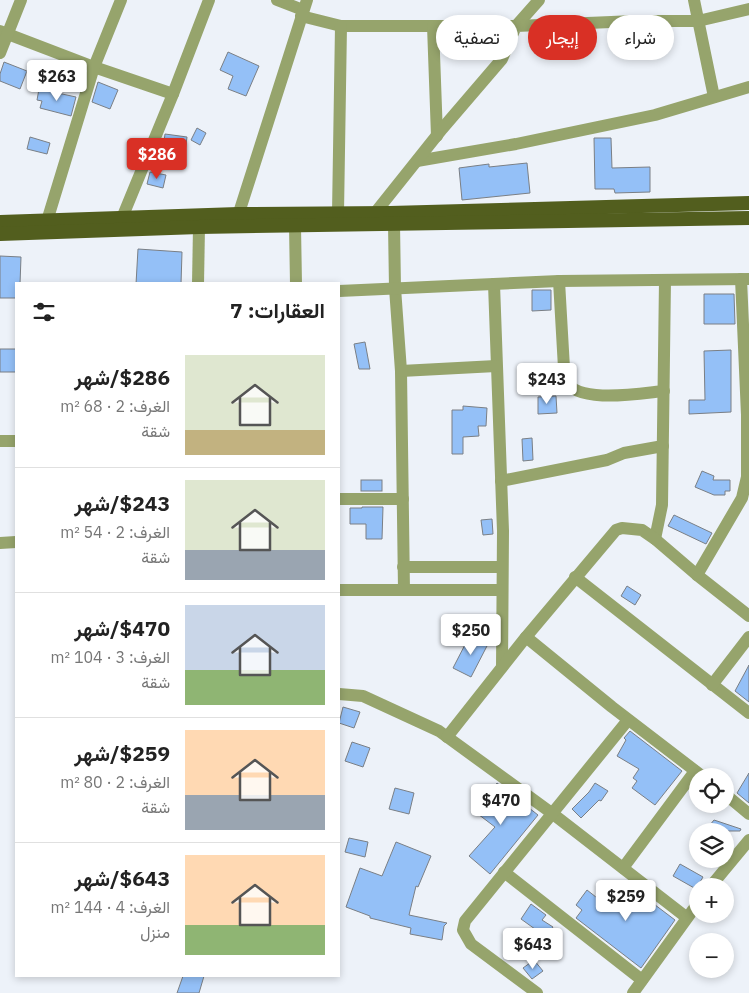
<!DOCTYPE html>
<html lang="ar">
<head>
<meta charset="utf-8">
<style>
  :root { --surface:#fff; --page:#f2f2f2; --text:#222; --muted:#767676; --line:#e0e0e0; --accent:#d93025 }
  body { margin:0; font-family:"IBM Plex Sans",Vazirmatn,sans-serif; background:var(--page); color:var(--text); direction:rtl; height:100vh; display:flex; flex-direction:column; font-size:19px; white-space:nowrap }
  * { box-sizing:border-box; margin:0 }
  p { font-size:16px; color:var(--muted) }
  .icon { flex:none; width:28px; height:28px; fill:none; stroke:currentColor; stroke-width:2; stroke-linecap:round; stroke-linejoin:round }
  .map { position:relative; flex:1; overflow:hidden; direction:ltr }
  .drawer { position:absolute; left:15px; top:282px; width:325px; height:695px; display:flex; flex-direction:column; background:var(--surface); border-radius:0px; box-shadow:0 2px 8px #0003; direction:rtl }
  .drawer>* { flex:none }
  .hud { position:absolute; left:355px; top:15px; width:319px; height:45px; direction:rtl; display:flex; gap:10px }
  .fabs { position:absolute; left:689px; top:768px; display:grid; gap:10px }
  .fabs a { display:grid; place-items:center; width:45px; height:45px; border-radius:50%; background:var(--surface); box-shadow:0 2px 8px #0003; font-size:25px }
  .price { position:absolute; translate:-50% -42px; padding:0 11px; border-radius:5px; background:#fff; color:#222; font-size:16px; line-height:32px; filter:drop-shadow(0 1px 2px #0008) }
  .price::after { content:''; position:absolute; left:50%; top:30px; width:15px; height:11px; margin-left:-8px; background:inherit; clip-path:polygon(0 0,100% 0,50% 100%) }
  .price.current { background:var(--accent); color:#fff }
  ul { padding:0; list-style:none }
  li { display:flex; align-items:center; gap:15px; height:125px; padding:0 15px }
  li+li { border-top:1px solid var(--line) }
  li span { display:grid; place-items:center; flex:none; width:140px; height:100px; border-radius:0px; color:#555 }
  li>.icon { margin-inline-start:auto }
  span .icon { width:60px; height:60px; fill:#fffc; stroke-width:1 }
  li b { font-size:21px }
  h2 { display:flex; justify-content:space-between; align-items:center; height:60px; padding:0 15px; font-size:21px }
  .pill { padding:0 18px; border-radius:22px; background:var(--surface); box-shadow:0 2px 8px #0003; font-size:18px; line-height:45px }
  .pill.current { background:var(--accent); color:#fff }
  .map>svg:first-child { display:block }
  .building { fill:#94c0f7; stroke:#7a7f85 }
  .lines { fill:none; stroke-linecap:round; stroke-linejoin:round }
  .minor { stroke:#96a46c; stroke-width:12 }
  .primary { stroke:#525e1e; stroke-width:14 }
</style>
</head>
<body>
<div class="map">
<svg width="749" height="993" viewBox="0 0 749 993">
  <rect width="100%" height="100%" fill="#edf2f9"/>
  <g class="building">
    <path d="M228 52 259 66 246 96 228 89 233 76 220 70Z"/>
    <path d="M4 62 27 71 20 89 0 81V74Z"/>
    <path d="M98 82 118 90 110 109 92 102Z"/>
    <path d="M39 89 76 97 71 116 40 108 42 101 37 100Z"/>
    <path d="M197 128 206 133 200 145 191 140Z"/>
    <path d="M165 134 187 137 185 152 163 149Z"/>
    <path d="M30 137 50 143 47 154 27 149Z"/>
    <path d="M594 138H611L612 168 650 167V192L615 193 614 189H595Z"/>
    <path d="M527 163 530 193 462 200 459 168 489 164V167Z"/>
    <path d="M150 172 166 175 163 188 147 184Z"/>
    <path d="M138 249 182 252 181 284H136Z"/>
    <path d="M0 256 21 257 20 284H16V298H0Z"/>
    <path d="M532 290H551V310L532 311Z"/>
    <path d="M704 294H734L735 324H704Z"/>
    <path d="M365 342 370 369H359L354 344Z"/>
    <rect x="0" y="349" width="16" height="23"/>
    <path d="M731 350V412L689 414V400H705L704 351Z"/>
    <path d="M556 396 557 413 538 414V397Z"/>
    <path d="M463 406 487 408 486 426H478L479 436 463 437V454H452V410H463Z"/>
    <path d="M532 438 533 460 523 461 522 439Z"/>
    <path d="M702 471 714 476 713 480H730V491H725V495H714L695 487Z"/>
    <rect x="361" y="480" width="21" height="11"/>
    <path d="M362 507H383L382 539H366V524H350V508H362Z"/>
    <path d="M674 515 712 533 706 544 668 526Z"/>
    <path d="M492 519 493 534 483 535 481 520Z"/>
    <path d="M627 586 641 595 635 605 621 596Z"/>
    <path d="M470 635 488 644 471 677 453 668Z"/>
    <path d="M749 665V702L735 691Z"/>
    <path d="M343 707 360 712 354 728 339 723Z"/>
    <path d="M630 731 682 771 655 805 632 788 637 781 633 778 639 769 617 756 626 740 624 738Z"/>
    <path d="M352 742 370 748 363 767 345 761Z"/>
    <path d="M749 773V803L737 793Z"/>
    <path d="M497 783 538 815 490 874 469 856 495 827 474 811Z"/>
    <path d="M595 783 608 791 601 801 599 800 581 818 572 809 589 792Z"/>
    <path d="M395 788 414 793 409 814 389 809Z"/>
    <path d="M714 820 741 829 740 831H705Z"/>
    <path d="M349 838 368 842 365 857 345 852Z"/>
    <path d="M396 842 431 856 418 887 416 886 409 915 447 923 444 926 442 940 410 934 411 928 370 918V916L346 907 360 868 382 876Z"/>
    <path d="M680 864 703 877 696 889 673 876Z"/>
    <path d="M613 883 630 895 634 889 675 920 641 968 576 918 582 910 576 905 587 890 601 901Z"/>
    <path d="M531 904 546 915 542 920 553 927 546 937 521 919Z"/>
    <path d="M534 960 543 971 532 979 523 968Z"/>
    <path d="M183 976H204L199 993H177Z"/>
  </g>
  <g class="lines">
    <g class="minor">
      <path d="M277 0 303 10"/>
      <path d="M694 0 714 97"/>
      <path d="M301 16 341 26H516L539 0"/>
      <path d="M433 26 437 136"/>
      <path d="M0 31 94 67 173 94"/>
      <path d="M0 53 21 0"/>
      <path d="M417 161 516 144 655 115 749 87"/>
      <path d="M338 213 341 26"/>
      <path d="M375 213 442 129 502 59 516 26 635 21H698L749 9"/>
      <path d="M236 222 307 0"/>
      <path d="M394 224 395 288 401 371 404 590"/>
      <path d="M117 225 122 218 173 94 209 0"/>
      <path d="M295 226 296 284"/>
      <path d="M42 229 47 221 94 67 121 0"/>
      <path d="M559 281 564 368C564 372 564 377 565 380 577 405 642 393 664 391"/>
      <path d="M198 284 199 227"/>
      <path d="M494 284 503 531 502 667"/>
      <path d="M339 291 559 281 749 279"/>
      <path d="M401 371 496 366"/>
      <path d="M0 441H16"/>
      <path d="M501 481 607 460 624 453 663 446"/>
      <path d="M339 499H403"/>
      <path d="M655 539 662 505 665 280"/>
      <path d="M0 543 16 542"/>
      <path d="M403 567H502"/>
      <path d="M697 575 742 498 747 477V415L741 279"/>
      <path d="M575 577 749 713"/>
      <path d="M339 590H501"/>
      <path d="M526 637 612 707 702 776"/>
      <path d="M712 685 749 637"/>
      <path d="M339 694 363 696 439 731 553 814 686 917"/>
      <path d="M447 737 526 637 616 530 622 528 642 530 655 539 697 575 749 616"/>
      <path d="M725 794 749 814"/>
      <path d="M623 868 695 771"/>
      <path d="M504 872 642 980"/>
      <path d="M711 886 749 840"/>
      <path d="M537 993 471 944 463 930 465 921 628 720"/>
      <path d="M633 993 698 903"/>
    </g>
    <g class="primary">
      <path d="M0 222 238 214 390 213 749 203"/>
      <path d="M0 234 199 227 749 218"/>
    </g>
  </g>
</svg>
<div class="fabs">
<a><svg class="icon" aria-label="locate" viewBox="0 0 24 24"><circle cx="12" cy="12" r="6"/><path d="M12 2v4M12 18v4M2 12h4M18 12h4"/></svg></a>
<a><svg class="icon" aria-label="layers" viewBox="0 0 24 24"><path d="M12 4l9 5-9 5-9-5zM3 14l9 5 9-5"/></svg></a>
<a>+</a>
<a>−</a>
</div>
<b class="price" style="left:57px;top:102px">$263</b>
<b class="price current" style="left:157px;top:180px">$286</b>
<b class="price" style="left:547px;top:405px">$243</b>
<b class="price" style="left:471px;top:656px">$250</b>
<b class="price" style="left:501px;top:826px">$470</b>
<b class="price" style="left:626px;top:922px">$259</b>
<b class="price" style="left:533px;top:970px">$643</b>
<div class="hud">
<a class="pill">شراء</a>
<a class="pill current">إيجار</a>
<a class="pill">تصفية</a>
</div>
<section class="drawer">
<h2>العقارات: 7<svg class="icon" aria-label="filters" viewBox="0 0 24 24"><path d="M4 7h16M4 17h16"/><circle cx="9" cy="7" r="2"/><circle cx="15" cy="17" r="2"/></svg></h2>
<ul>
<li><span style="background:linear-gradient(#dfe7d0 75%,#c2b280 0)"><svg class="icon" aria-label="home" viewBox="0 0 24 24"><path d="M3 11l9-7 9 7M6 9v11h12V9"/></svg></span><div><b>$286/شهر</b><p>الغرف: 2 · 68 m²</p><p>شقة</p></div></li>
<li><span style="background:linear-gradient(#dfe7d0 70%,#9aa5b1 0)"><svg class="icon" aria-label="home" viewBox="0 0 24 24"><path d="M3 11l9-7 9 7M6 9v11h12V9"/></svg></span><div><b>$243/شهر</b><p>الغرف: 2 · 54 m²</p><p>شقة</p></div></li>
<li><span style="background:linear-gradient(#c9d6e8 65%,#8fb573 0)"><svg class="icon" aria-label="home" viewBox="0 0 24 24"><path d="M3 11l9-7 9 7M6 9v11h12V9"/></svg></span><div><b>$470/شهر</b><p>الغرف: 3 · 104 m²</p><p>شقة</p></div></li>
<li><span style="background:linear-gradient(#ffd9b3 65%,#9aa5b1 0)"><svg class="icon" aria-label="home" viewBox="0 0 24 24"><path d="M3 11l9-7 9 7M6 9v11h12V9"/></svg></span><div><b>$259/شهر</b><p>الغرف: 2 · 80 m²</p><p>شقة</p></div></li>
<li><span style="background:linear-gradient(#ffd9b3 70%,#8fb573 0)"><svg class="icon" aria-label="home" viewBox="0 0 24 24"><path d="M3 11l9-7 9 7M6 9v11h12V9"/></svg></span><div><b>$643/شهر</b><p>الغرف: 4 · 144 m²</p><p>منزل</p></div></li>
</ul>
</section>
</div>
</body>
</html>
